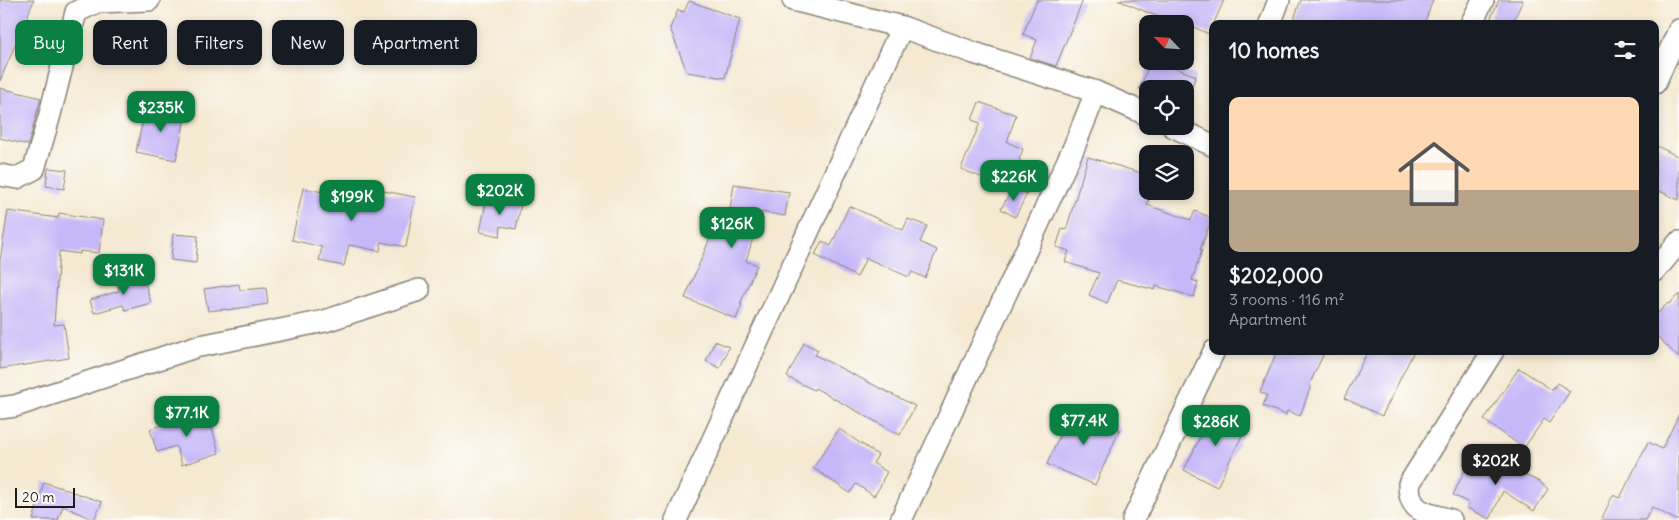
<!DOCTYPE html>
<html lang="en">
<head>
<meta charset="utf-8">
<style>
  :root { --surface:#171b24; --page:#242831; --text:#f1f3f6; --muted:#9ea1a6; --accent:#0b8043 }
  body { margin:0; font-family:Delius,sans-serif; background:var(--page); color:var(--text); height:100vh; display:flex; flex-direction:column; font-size:19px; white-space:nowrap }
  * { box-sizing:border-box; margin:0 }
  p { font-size:16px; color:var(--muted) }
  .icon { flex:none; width:28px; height:28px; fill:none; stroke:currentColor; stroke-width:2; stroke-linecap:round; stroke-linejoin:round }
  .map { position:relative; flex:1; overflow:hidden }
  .details { position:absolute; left:1209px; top:20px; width:450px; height:335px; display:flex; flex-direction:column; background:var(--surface); border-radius:10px; box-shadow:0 2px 8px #0003 }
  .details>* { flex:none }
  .top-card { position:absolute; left:15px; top:20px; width:475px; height:45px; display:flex; gap:10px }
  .needle { width:32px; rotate:295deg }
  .fabs { position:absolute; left:1139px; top:15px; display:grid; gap:10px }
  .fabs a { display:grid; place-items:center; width:55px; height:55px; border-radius:10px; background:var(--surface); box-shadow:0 2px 8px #0003; font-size:25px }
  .scale { position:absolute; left:15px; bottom:12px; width:60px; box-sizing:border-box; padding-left:5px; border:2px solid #1c1c1c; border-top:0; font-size:14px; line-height:18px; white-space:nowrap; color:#1c1c1c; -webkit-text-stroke:4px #fdfcf7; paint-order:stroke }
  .price { position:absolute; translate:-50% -42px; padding:0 11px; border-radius:10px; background:var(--accent); color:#fff; font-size:16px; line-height:32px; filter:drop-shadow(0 1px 2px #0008) }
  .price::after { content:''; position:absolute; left:50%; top:30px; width:15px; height:11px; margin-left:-8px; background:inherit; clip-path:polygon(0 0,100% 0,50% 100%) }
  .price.on { background:#222; color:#fff }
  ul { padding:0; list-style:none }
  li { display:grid; align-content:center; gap:10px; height:265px; padding:0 20px }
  li span { display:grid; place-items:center; height:155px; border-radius:10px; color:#555 }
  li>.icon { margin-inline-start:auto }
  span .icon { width:90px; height:90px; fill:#fffc; stroke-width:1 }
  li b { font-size:21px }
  h2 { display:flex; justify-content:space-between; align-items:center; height:60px; padding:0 20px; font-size:21px }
  .pill { padding:0 18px; border-radius:10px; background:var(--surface); box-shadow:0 2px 8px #0003; font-size:18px; line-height:45px }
  .pill.on { background:var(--accent); color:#fff }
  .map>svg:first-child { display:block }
  .building { fill:#c6b8f8 }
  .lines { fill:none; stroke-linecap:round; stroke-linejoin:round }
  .minor-casing { stroke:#888277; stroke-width:24 }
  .minor { stroke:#fff; stroke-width:21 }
</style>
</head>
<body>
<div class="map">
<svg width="1679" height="520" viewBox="0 0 1679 520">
  <rect width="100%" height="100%" fill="#fdfcf7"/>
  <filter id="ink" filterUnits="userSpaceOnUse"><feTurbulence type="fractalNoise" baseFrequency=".02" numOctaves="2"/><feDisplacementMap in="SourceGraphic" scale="10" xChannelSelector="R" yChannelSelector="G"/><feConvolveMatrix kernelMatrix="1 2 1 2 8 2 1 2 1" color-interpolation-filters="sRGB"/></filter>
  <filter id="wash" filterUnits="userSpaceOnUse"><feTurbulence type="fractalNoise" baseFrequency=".0096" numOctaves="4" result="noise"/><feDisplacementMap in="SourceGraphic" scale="20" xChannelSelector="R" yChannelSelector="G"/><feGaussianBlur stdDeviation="1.12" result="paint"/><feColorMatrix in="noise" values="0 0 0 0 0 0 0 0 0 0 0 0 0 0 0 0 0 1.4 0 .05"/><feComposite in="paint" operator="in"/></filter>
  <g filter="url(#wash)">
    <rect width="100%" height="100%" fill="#f5e9d2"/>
    <g id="blocks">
      <g class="building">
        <path d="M0 0H34L0 81Z"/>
        <path d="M1037 0H1083L1056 66 1030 58 1037 40 1023 34Z"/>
        <path d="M1118 0H1224L1209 34 1187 24H1158L1161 18Z"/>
        <path d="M1301 0H1433L1424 24H1292Z"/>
        <path d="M1499 0H1523L1512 24H1488Z"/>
        <path d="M689 1 740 19 725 78 687 72 670 28 678 10 684 12Z"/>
        <path d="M1151 61H1158L1196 76 1191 89H1139Z"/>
        <path d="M0 88 41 98 28 145 0 138Z"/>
        <path d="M979 102 1016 115 1007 142 1023 149 1019 160 1021 161 1010 189 961 169 980 123 972 120Z"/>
        <path d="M146 106 186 114 176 160 136 152Z"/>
        <path d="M1655 145 1679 157V200L1655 189Z"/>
        <path d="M1088 157 1148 175V191H1151L1147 205 1191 220 1195 211 1212 218 1200 250H1202L1192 280 1198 282 1194 297 1156 286 1155 290 1117 280 1107 303 1089 295 1099 273 1065 262 1069 251 1056 247 1062 229 1066 230Z"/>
        <path d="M48 168 67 170 64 189 46 186Z"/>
        <path d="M734 184 789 192 785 216 761 212 746 261 757 265 740 304H742L736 319 685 298 710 238 702 236 709 210 729 215Z"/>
        <path d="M363 187 415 197 406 247 381 242 380 251 349 245 344 266 319 261 322 247 292 240 303 188 360 200Z"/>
        <path d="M1013 187 1027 194 1015 217 1001 209Z"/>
        <path d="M487 197 521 204 516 229 501 226 500 236 480 232Z"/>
        <path d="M849 206 903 230 908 219 927 226 920 242 937 250 925 278 912 272 909 277 866 258 857 277 815 255 822 241 831 246Z"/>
        <path d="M8 211 58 218 59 213 103 220 99 253 80 251V254L59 251 54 325 64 324 69 358 0 369V260Z"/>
        <path d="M173 234 198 236 196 263 171 260Z"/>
        <path d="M143 275 151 303 125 310 123 305 94 313 90 300 119 291 117 282Z"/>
        <path d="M239 284 240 290 266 288 268 304 227 310 226 309 208 311 204 289Z"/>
        <path d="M1679 294V358L1655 334V316L1668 303 1669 304Z"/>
        <path d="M715 341 729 347 720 368 706 361Z"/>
        <path d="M804 343 818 350 815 355 915 406 900 435 815 388 814 390 787 377Z"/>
        <path d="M1277 351H1325L1309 385 1311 386 1300 416 1287 411 1286 415 1263 406 1267 395 1260 392Z"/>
        <path d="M1368 351H1414L1382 416 1344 398Z"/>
        <path d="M1519 368 1552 390 1557 383 1570 391 1549 423 1544 419 1524 448 1484 420Z"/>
        <path d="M1215 407 1248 423 1217 487 1184 470Z"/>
        <path d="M1072 408 1120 429 1095 485 1047 464Z"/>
        <path d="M207 411 219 453 182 465 176 446 157 452 150 429Z"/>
        <path d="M1679 414V520H1676L1652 507 1645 520H1601L1613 495 1620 498 1648 442 1662 449Z"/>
        <path d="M839 429 878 455 873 463 887 472 882 481 883 482 874 496 856 484 850 493 813 468Z"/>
        <path d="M1476 452 1542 483V484L1548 489 1534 511 1503 491 1490 519 1467 508 1469 503 1453 495 1469 461 1471 462Z"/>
        <path d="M44 482 102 502 94 520 63 506 58 520H33Z"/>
      </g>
    </g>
  </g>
  <g filter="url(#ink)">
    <use href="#blocks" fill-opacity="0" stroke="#888277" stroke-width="1"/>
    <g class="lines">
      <defs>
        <g id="minor">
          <path d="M793 0 902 27 974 53 1096 92"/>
          <path d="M1270 24 1279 0"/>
          <path d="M1471 24 1483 0"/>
          <path d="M1655 83 1679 30"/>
          <path d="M1172 126 1212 145"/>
          <path d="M0 175 17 178 34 169 49 118 76 12 97 2 149 0"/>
          <path d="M1655 271 1679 242"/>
          <path d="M0 408 15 406 195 347 325 321 419 290"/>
          <path d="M676 520 902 27"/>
          <path d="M901 520 1074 147 1096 92 1148 115"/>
          <path d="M1133 520 1214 351"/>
          <path d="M1451 520C1427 513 1409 514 1409 484L1493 351"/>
        </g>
      </defs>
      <use href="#minor" class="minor-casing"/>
      <use href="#minor" class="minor"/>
    </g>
  </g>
</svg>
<div class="fabs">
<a><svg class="needle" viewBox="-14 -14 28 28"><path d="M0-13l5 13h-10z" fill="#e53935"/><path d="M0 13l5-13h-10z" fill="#9ea1a6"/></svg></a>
<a><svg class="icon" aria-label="locate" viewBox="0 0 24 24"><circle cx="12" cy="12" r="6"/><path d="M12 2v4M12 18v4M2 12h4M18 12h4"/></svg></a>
<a><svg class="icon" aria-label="layers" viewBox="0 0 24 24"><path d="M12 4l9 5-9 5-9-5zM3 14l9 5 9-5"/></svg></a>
</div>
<div class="scale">20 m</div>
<b class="price" style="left:161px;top:133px">$235K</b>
<b class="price" style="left:1014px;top:202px">$226K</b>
<b class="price" style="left:500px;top:216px">$202K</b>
<b class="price" style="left:352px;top:222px">$199K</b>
<b class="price" style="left:732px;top:249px">$126K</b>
<b class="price" style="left:124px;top:296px">$131K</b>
<b class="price" style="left:187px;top:438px">$77.1K</b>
<b class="price" style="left:1084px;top:446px">$77.4K</b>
<b class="price" style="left:1216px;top:447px">$286K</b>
<b class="price on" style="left:1496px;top:486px">$202K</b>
<div class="top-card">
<a class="pill on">Buy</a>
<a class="pill">Rent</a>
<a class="pill">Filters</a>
<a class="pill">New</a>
<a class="pill">Apartment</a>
</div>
<section class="details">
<h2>10 homes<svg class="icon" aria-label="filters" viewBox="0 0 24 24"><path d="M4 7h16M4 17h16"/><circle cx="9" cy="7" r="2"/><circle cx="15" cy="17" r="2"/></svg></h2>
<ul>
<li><span style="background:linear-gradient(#ffd9b3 60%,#b9a48a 0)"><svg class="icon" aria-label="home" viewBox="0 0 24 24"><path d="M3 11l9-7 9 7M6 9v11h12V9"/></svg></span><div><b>$202,000</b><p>3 rooms · 116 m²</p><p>Apartment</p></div></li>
</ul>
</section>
</div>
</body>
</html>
